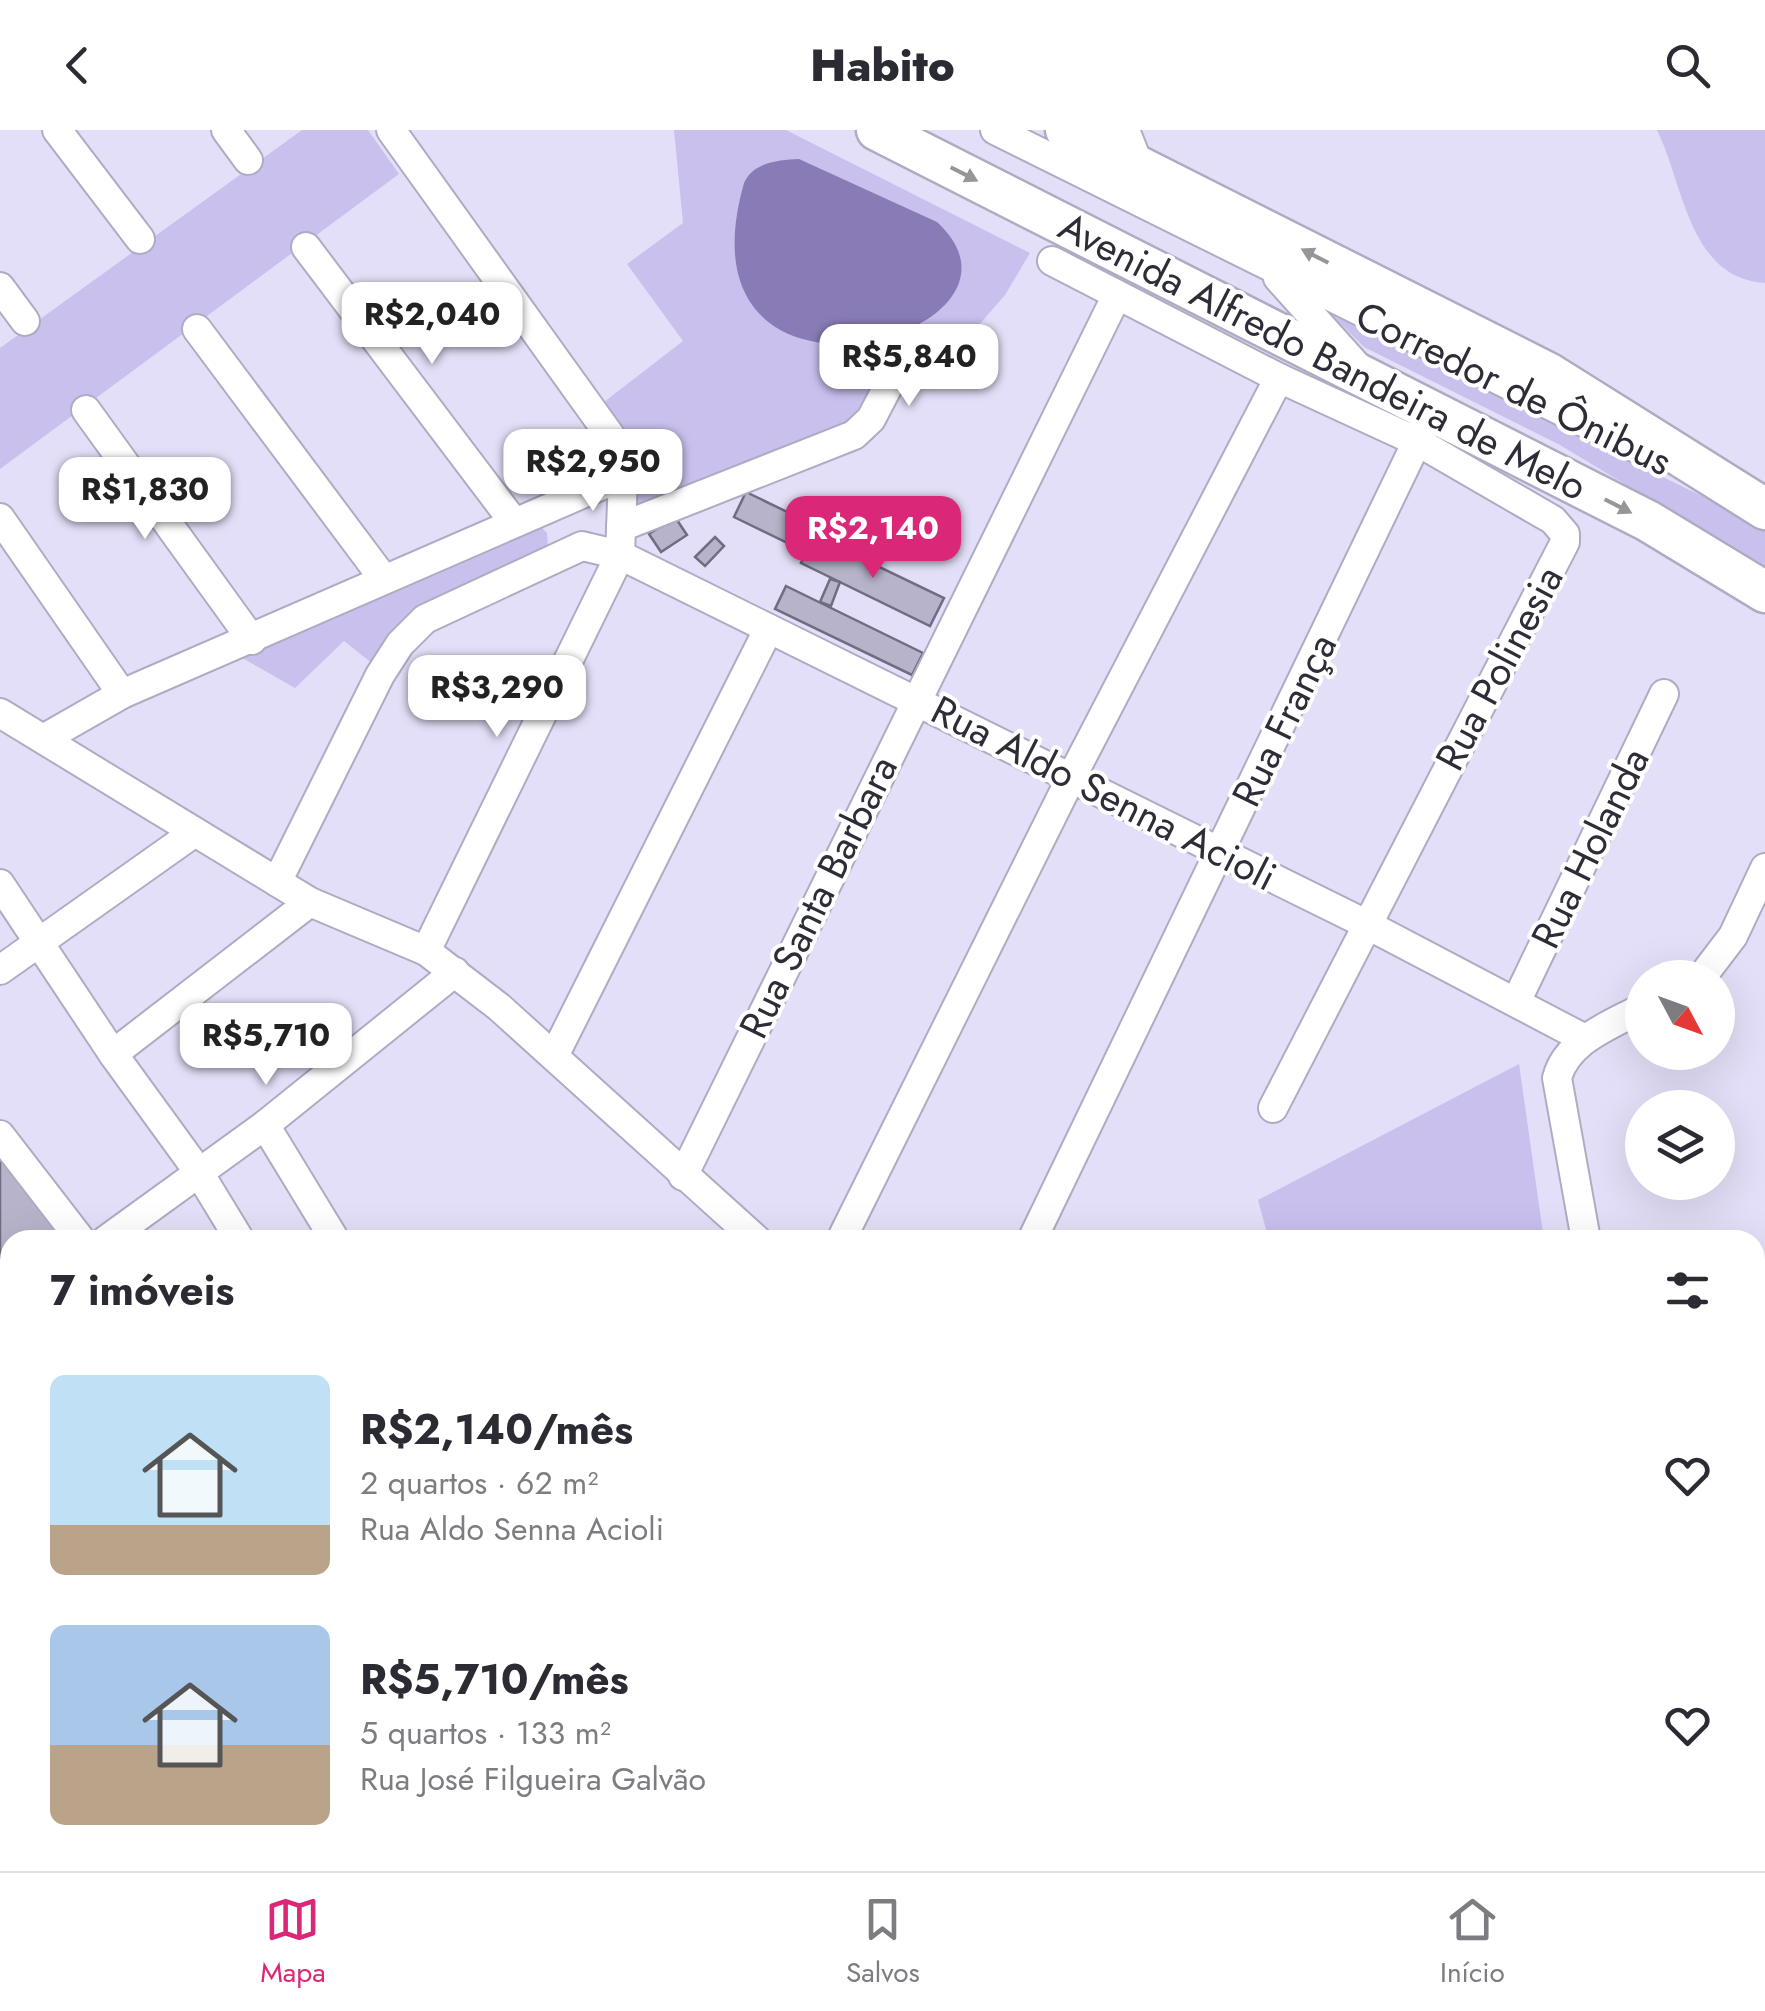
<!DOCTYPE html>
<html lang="pt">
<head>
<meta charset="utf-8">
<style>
  :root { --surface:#fff; --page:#f2f2f3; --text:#2b2b33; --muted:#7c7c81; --line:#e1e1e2; --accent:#db2777 }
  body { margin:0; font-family:Jost,sans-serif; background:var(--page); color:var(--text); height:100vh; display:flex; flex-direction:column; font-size:38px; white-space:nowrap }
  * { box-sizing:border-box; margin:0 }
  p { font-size:32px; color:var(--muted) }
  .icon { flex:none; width:55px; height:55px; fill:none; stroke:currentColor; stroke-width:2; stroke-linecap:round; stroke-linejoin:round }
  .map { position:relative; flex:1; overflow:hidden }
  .drawer { position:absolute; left:0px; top:1100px; width:1765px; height:642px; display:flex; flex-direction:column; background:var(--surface); border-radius:30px 30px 0 0; box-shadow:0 10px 40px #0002 }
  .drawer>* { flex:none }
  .needle { width:65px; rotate:131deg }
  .controls { position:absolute; left:1625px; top:830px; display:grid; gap:20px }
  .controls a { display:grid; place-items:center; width:110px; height:110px; border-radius:50%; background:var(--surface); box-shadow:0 10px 40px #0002; font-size:50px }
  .price { position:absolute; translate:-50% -85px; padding:0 22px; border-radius:20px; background:#fff; color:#222; font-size:32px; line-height:65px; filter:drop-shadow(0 2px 5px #0008) }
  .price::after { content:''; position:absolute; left:50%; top:60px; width:30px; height:22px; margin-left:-15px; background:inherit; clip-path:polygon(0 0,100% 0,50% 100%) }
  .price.active { background:var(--accent); color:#fff }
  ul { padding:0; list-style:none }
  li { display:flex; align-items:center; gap:30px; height:250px; padding:0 50px }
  li span { display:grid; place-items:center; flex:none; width:280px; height:200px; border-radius:15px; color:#555 }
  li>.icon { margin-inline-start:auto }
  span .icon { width:120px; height:120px; fill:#fffc; stroke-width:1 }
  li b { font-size:42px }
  h2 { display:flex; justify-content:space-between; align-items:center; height:120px; padding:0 50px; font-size:42px }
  header { display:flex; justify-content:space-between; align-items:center; height:130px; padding:0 50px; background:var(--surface); font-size:45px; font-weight:800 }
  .tab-bar { display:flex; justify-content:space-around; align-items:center; height:140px; border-top:2px solid var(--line); background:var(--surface); font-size:28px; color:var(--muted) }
  .tab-bar a { display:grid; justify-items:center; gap:5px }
  .tab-bar .active { color:var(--accent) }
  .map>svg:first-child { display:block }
  .green { fill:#c9c0ee }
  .water { fill:#897cb6 }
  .building { fill:#b7b3ca; stroke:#706c82; stroke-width:2.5 }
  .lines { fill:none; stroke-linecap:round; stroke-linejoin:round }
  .minor-casing { stroke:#afabc3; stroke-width:32 }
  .major-casing { stroke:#afabc3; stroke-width:40 }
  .highway-casing { stroke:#afabc3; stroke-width:45 }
  .minor { stroke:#fff; stroke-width:28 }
  .major { stroke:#fff; stroke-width:35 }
  .highway { stroke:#fff; stroke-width:40 }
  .oneway { fill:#96969a }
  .labels { text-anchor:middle; stroke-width:8; stroke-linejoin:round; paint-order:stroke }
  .street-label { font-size:40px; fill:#2e2c36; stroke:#fff }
</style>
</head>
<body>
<header><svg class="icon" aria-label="back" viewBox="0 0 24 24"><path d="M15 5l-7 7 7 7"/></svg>Habito<svg class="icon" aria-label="search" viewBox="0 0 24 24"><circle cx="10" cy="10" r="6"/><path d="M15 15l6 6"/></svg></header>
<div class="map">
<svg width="1765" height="1741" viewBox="0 0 1765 1741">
  <rect width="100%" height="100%" fill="#e3dff8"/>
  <g class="green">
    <path d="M302 0H368L399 44 0 339V218Z"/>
    <path d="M674 0H786L1030 123 1005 165 964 212 951 221H923L892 231 864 286 637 386 627 378 636 319 604 272 683 211 627 134 683 93Z"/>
    <path d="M1657 0H1765V153C1688 148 1684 54 1657 0Z"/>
    <path d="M1332 185 1765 397V439L1560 315 1364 217Z"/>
    <path d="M540 396 547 403 548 418 421 476 373 534 344 511 295 558 237 525Z"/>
    <path d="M1519 934 1544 1110H1269L1258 1070Z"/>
    <path d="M1765 1462V1741H1597L1604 1733 1755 1732V1499Z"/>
    <path d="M364 1733H613L610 1741H368Z"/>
  </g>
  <path class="water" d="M799 29 937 92C1061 206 670 313 744 53 753 32 779 30 799 29Z"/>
  <g class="building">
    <path d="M746 362 812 394 800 419 734 387Z"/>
    <path d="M675 387 687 405 661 422 649 404Z"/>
    <path d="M815 406 944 468 930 496 801 433Z"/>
    <path d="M715 407 724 416 705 436 695 427Z"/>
    <path d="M830 449 840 452 831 476 820 472Z"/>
    <path d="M786 456 923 523 912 545 775 479Z"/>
    <path d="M0 1018 69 1110H10V1161L0 1168Z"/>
  </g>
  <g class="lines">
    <defs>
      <g id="minor">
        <path d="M57 0 140 109"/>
        <path d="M226 0 248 30"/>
        <path d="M391 0 614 311 623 346 620 425 426 821"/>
        <path d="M995 0 1646 323"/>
        <path d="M1125 0 1140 38"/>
        <path d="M306 117 513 391"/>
        <path d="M1052 131 1279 248 1418 312 1553 390 1565 404V412L1273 978"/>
        <path d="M1278 148 1356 235"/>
        <path d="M0 157 25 191"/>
        <path d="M197 199 383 448"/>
        <path d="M86 280 252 510"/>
        <path d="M0 388 122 564"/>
        <path d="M621 397 854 305 871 289 895 243"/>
        <path d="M0 583 310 772 426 821 499 877 757 1110"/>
        <path d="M45 608 122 564 623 346"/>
        <path d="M277 752 380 545 400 514 425 489 582 416 620 425 1366 794 1585 909"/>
        <path d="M0 754 113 924 198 1041 240 1110"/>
        <path d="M0 840 195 702"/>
        <path d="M1701 848 1733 806 1765 738"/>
        <path d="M1516 872 1664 564"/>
        <path d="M113 924 310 772"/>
        <path d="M554 926 768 500"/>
        <path d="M265 995 335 1110"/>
        <path d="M0 1005 81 1110"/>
        <path d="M683 1046 1116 167"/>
        <path d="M106 1110 265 995 455 842"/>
        <path d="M841 1110 1070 650 1279 248"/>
        <path d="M1032 1110 1425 295"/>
        <path d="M1586 1110 1557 948C1567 910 1611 895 1642 878"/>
        <path d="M0 1189 10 1181"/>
        <path d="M1755 1338 1765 1296"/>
        <path d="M0 1442 10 1446"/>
        <path d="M0 1665 10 1672"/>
        <path d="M93 1732 104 1741"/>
        <path d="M953 1732V1741"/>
      </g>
      <g id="major">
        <path d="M0 1317 10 1332"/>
        <path d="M282 1732 287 1741"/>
      </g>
      <g id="highway">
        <path d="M877 0 1648 391 1765 462"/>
        <path d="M1066 0 1548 243 1765 379"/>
      </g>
    </defs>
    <use href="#minor" class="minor-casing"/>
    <use href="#major" class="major-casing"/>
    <use href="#highway" class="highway-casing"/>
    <use href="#minor" class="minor"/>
    <use href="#major" class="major"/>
    <use href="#highway" class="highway"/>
  </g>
  <defs><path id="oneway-solid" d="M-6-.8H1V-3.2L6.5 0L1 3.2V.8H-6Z" transform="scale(2.5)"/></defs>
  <g class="oneway">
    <use href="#oneway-solid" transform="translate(964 44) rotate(27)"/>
    <use href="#oneway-solid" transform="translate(1315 126) rotate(-153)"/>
    <use href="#oneway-solid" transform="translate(1618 376) rotate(27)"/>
  </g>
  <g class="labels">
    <g class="street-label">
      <text transform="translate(1323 226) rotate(27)" y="14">Avenida Alfredo Bandeira de Melo</text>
      <text transform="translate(1514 258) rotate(26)" y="14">Corredor de Ônibus</text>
      <text transform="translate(1499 538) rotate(-62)" y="14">Rua Polinesia</text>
      <text transform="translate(1284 590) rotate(-64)" y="14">Rua França</text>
      <text transform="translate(1104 663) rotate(27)" y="14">Rua Aldo Senna Acioli</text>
      <text transform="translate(1590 718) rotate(-64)" y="14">Rua Holanda</text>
      <text transform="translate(818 767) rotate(-64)" y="14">Rua Santa Barbara</text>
    </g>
  </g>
</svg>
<div class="controls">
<a><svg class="needle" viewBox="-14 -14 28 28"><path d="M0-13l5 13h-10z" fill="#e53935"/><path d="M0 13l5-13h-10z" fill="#7c7c81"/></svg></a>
<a><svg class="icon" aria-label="layers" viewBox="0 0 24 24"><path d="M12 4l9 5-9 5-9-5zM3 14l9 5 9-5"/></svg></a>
</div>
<b class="price" style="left:432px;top:237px">R$2,040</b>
<b class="price" style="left:909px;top:279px">R$5,840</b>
<b class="price" style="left:593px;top:384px">R$2,950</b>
<b class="price" style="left:145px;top:412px">R$1,830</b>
<b class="price active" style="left:873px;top:451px">R$2,140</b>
<b class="price" style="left:497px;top:610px">R$3,290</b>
<b class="price" style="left:266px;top:958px">R$5,710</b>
<section class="drawer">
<h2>7 imóveis<svg class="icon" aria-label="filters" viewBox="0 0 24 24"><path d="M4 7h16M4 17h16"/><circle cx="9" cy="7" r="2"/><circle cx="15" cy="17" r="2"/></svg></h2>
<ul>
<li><span style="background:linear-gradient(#bfe0f5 75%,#b9a48a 0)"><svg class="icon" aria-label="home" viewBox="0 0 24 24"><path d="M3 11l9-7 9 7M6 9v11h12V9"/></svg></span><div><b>R$2,140/mês</b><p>2 quartos · 62 m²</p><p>Rua Aldo Senna Acioli</p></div><svg class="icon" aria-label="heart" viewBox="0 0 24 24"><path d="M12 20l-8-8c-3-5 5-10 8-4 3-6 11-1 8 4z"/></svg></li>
<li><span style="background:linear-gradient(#a9c7e8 60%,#b9a48a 0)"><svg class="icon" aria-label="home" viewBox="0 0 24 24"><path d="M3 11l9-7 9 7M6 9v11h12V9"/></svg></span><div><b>R$5,710/mês</b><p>5 quartos · 133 m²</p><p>Rua José Filgueira Galvão</p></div><svg class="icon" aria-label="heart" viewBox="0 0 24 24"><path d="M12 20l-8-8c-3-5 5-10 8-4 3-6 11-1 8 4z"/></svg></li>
</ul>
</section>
</div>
<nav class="tab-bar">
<a class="active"><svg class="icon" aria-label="map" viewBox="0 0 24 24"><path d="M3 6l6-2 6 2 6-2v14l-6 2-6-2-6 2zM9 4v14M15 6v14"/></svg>Mapa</a>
<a><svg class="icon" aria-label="saved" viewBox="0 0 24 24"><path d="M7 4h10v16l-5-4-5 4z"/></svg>Salvos</a>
<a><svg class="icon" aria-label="home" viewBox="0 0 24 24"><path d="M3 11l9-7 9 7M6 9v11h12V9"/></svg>Início</a>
</nav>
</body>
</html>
